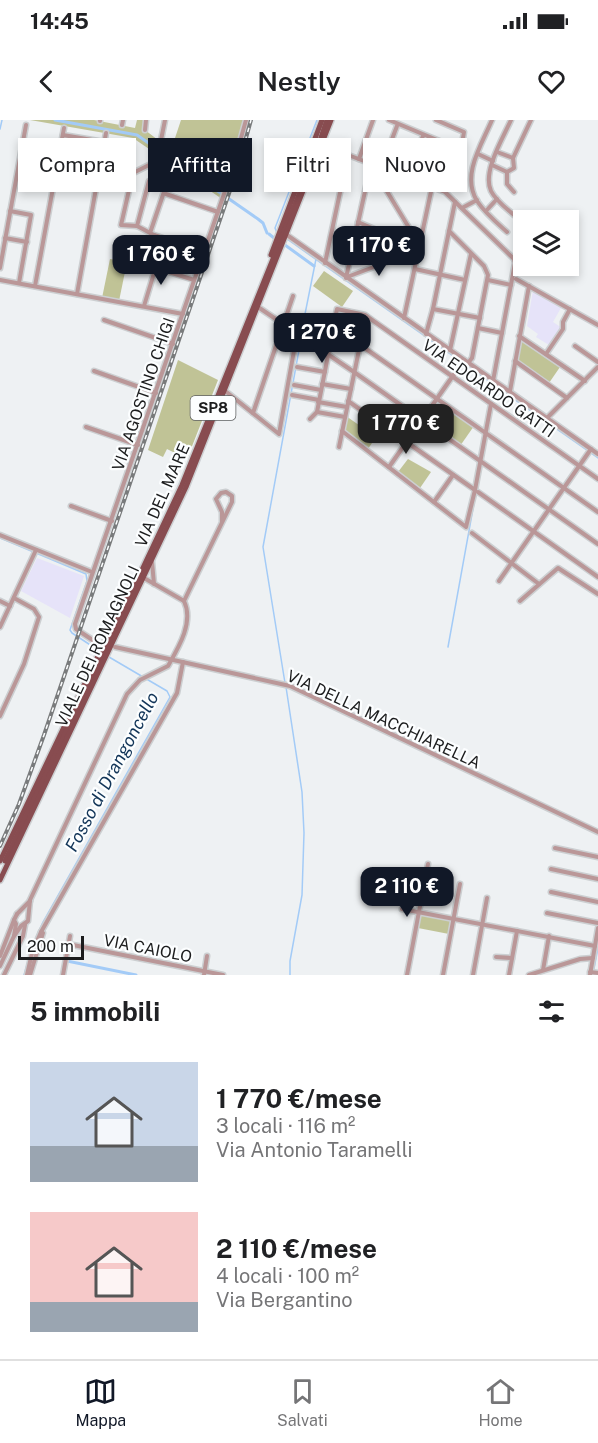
<!DOCTYPE html>
<html lang="it">
<head>
<meta charset="utf-8">
<style>
  :root { --surface:#fff; --page:#f2f2f2; --text:#202124; --muted:#757577; --line:#e0e0e0; --accent:#111827 }
  body { margin:0; font-family:"Public Sans",sans-serif; background:var(--page); color:var(--text); height:100vh; display:flex; flex-direction:column; font-size:22px; white-space:nowrap }
  * { box-sizing:border-box; margin:0 }
  p { font-size:20px; color:var(--muted) }
  .icon { flex:none; width:33px; height:33px; fill:none; stroke:currentColor; stroke-width:2; stroke-linecap:round; stroke-linejoin:round }
  .map { position:relative; height:855px; overflow:hidden }
  .sheet { display:flex; flex-direction:column; background:var(--surface); flex:1 }
  .sheet>* { flex:none }
  .top-card { position:absolute; left:18px; top:18px; width:562px; height:54px; display:flex; gap:12px }
  .fabs { position:absolute; left:513px; top:90px; display:grid; gap:12px }
  .fabs a { display:grid; place-items:center; width:66px; height:66px; border-radius:0px; background:var(--surface); box-shadow:0 3px 9px #0003; font-size:30px }
  .scale { position:absolute; left:18px; bottom:15px; width:66px; box-sizing:border-box; padding-left:6px; border:3px solid #1b1c1d; border-top:0; font-size:16px; line-height:21px; white-space:nowrap; color:#1b1c1d; -webkit-text-stroke:4px #fcfeff; paint-order:stroke }
  .price { position:absolute; translate:-50% -51px; padding:0 14px; border-radius:12px; background:var(--accent); color:#fff; font-size:20px; line-height:39px; filter:drop-shadow(0 2px 3px #0008) }
  .price::after { content:''; position:absolute; left:50%; top:36px; width:18px; height:14px; margin-left:-9px; background:inherit; clip-path:polygon(0 0,100% 0,50% 100%) }
  .price.active { background:#222; color:#fff }
  ul { padding:0; list-style:none }
  li { display:flex; align-items:center; gap:18px; height:150px; padding:0 30px }
  li span { display:grid; place-items:center; flex:none; width:168px; height:120px; border-radius:0px; color:#555 }
  li>.icon { margin-inline-start:auto }
  span .icon { width:72px; height:72px; fill:#fffc; stroke-width:1 }
  li b { font-size:26px }
  h2 { display:flex; justify-content:space-between; align-items:center; height:72px; padding:0 30px; font-size:26px }
  .tag { padding:0 21px; border-radius:0px; background:var(--surface); box-shadow:0 3px 9px #0003; font-size:21px; line-height:54px }
  .tag.active { background:var(--accent); color:#fff }
  .status { display:flex; justify-content:space-between; align-items:center; height:42px; padding:0 30px; background:var(--surface); direction:ltr }
  .status svg { height:16px; fill:currentColor }
  header { display:flex; justify-content:space-between; align-items:center; height:78px; padding:0 30px; background:var(--surface); font-size:27px; font-weight:600 }
  .menu { display:flex; justify-content:space-around; align-items:center; height:84px; border-top:2px solid var(--line); background:var(--surface); font-size:16px; color:var(--muted) }
  .menu a { display:grid; justify-items:center; gap:3px }
  .menu .active { color:var(--accent) }
  .map>svg:first-child { display:block }
  .education { fill:#e6e3f9 }
  .green { fill:#c0c396 }
  .lines { fill:none; stroke-linecap:round; stroke-linejoin:round }
  .stream { stroke:#a3cbf7; stroke-width:1.5 }
  .canal { stroke:#a3cbf7; stroke-width:3 }
  .minor-casing { stroke:#cccfd1; stroke-width:7 }
  .major-casing { stroke:#cccfd1; stroke-width:8 }
  .minor { stroke:#ba9798; stroke-width:4 }
  .major { stroke:#884c50; stroke-width:5 }
  .rail-casing { stroke:#797b7c; stroke-width:4 }
  .rail { stroke:#fcfeff; stroke-width:1.5; stroke-dasharray:4.5; stroke-linecap:butt }
  .labels { text-anchor:middle; stroke-width:4.5; stroke-linejoin:round; paint-order:stroke }
  .shield { fill:#fcfeff; stroke:#5e6061; stroke-width:1.5 }
  .shield-label { font-size:15px; font-weight:bold; fill:#1b1c1d }
  .street-label { font-size:16px; fill:#1b1c1d; stroke:#fcfeff }
  .water-label { font-size:18px; font-style:italic; fill:#123558; stroke:#fcfeff }
</style>
</head>
<body>
<div class="status"><b>14:45</b><svg viewBox="0 0 49 12"><path d="M0 12V9h3v3zM5 12V6h3v6zM10 12V3h3v9zM15 12V0h3v12zM26 1h20v11H26zM47 4h2v5h-2z"/></svg></div>
<header><svg class="icon" aria-label="back" viewBox="0 0 24 24"><path d="M15 5l-7 7 7 7"/></svg>Nestly<svg class="icon" aria-label="heart" viewBox="0 0 24 24"><path d="M12 20l-8-8c-3-5 5-10 8-4 3-6 11-1 8 4z"/></svg></header>
<div class="map">
<svg width="598" height="855" viewBox="0 0 598 855">
  <rect width="100%" height="100%" fill="#eef1f3"/>
  <g class="education">
    <path d="M533 170 562 186 553 202 562 208 549 225 536 217 538 214 527 206Z"/>
    <path d="M37 438 84 456 70 498 21 471Z"/>
  </g>
  <g class="green">
    <path d="M30 0H94L135 8 137 0H146L145 10 171 30 181 0H246L222 79 133 18Z"/>
    <path d="M110 139 127 142 119 181 102 178Z"/>
    <path d="M324 151 353 171 342 187 313 166Z"/>
    <path d="M521 219 560 247 549 263 517 240Z"/>
    <path d="M178 240 218 260 187 339 167 329 163 337 148 330Z"/>
    <path d="M452 290 474 306 460 326 439 311Z"/>
    <path d="M346 296 376 317 368 329 344 310Z"/>
    <path d="M408 339 431 352 420 368 398 352Z"/>
    <path d="M420 793 452 799 449 814 418 808Z"/>
  </g>
  <g class="lines">
    <g class="stream">
      <path d="M0 9 2 0"/>
      <path d="M277 113 275 108 317 0"/>
      <path d="M287 119 490 262"/>
      <path d="M301 214 316 139"/>
      <path d="M494 265 598 338"/>
      <path d="M492 284 495 268"/>
      <path d="M0 418 86 454 87 461 70 510 72 513 98 530"/>
      <path d="M448 527 476 372"/>
      <path d="M285 563 263 427 301 219"/>
      <path d="M286 567 302 672 304 713 302 775 290 841V855"/>
      <path d="M24 855 33 824 43 802 170 577 167 571 109 537"/>
    </g>
    <g class="canal">
      <path d="M55 0 137 15 258 99 263 103 267 113"/>
      <path d="M269 114 274 118"/>
      <path d="M285 125 314 146"/>
      <path d="M67 841 136 855"/>
      <path d="M592 855 598 824"/>
    </g>
    <defs>
      <g id="minor">
        <path d="M389 0 461 30 464 12 436 0"/>
        <path d="M492 0C482 24 461 55 477 81 485 93 497 103 507 112"/>
        <path d="M511 0C503 18 482 52 491 71 496 81 506 88 514 95"/>
        <path d="M100 1V0"/>
        <path d="M122 5 123 0"/>
        <path d="M145 10 146 0"/>
        <path d="M63 15 104 22"/>
        <path d="M161 20 165 0"/>
        <path d="M322 25 445 72 514 139 515 143 493 261 491 266"/>
        <path d="M497 32 513 38"/>
        <path d="M478 34 493 41"/>
        <path d="M513 38 531 0"/>
        <path d="M359 39 373 0"/>
        <path d="M371 45 411 111 421 118"/>
        <path d="M492 45 507 52"/>
        <path d="M381 48 397 6"/>
        <path d="M507 52V64L514 72"/>
        <path d="M507 52 514 48 513 38"/>
        <path d="M407 58 423 16"/>
        <path d="M433 67 449 27"/>
        <path d="M166 74 218 92"/>
        <path d="M462 88 477 80"/>
        <path d="M10 91 31 95 19 163"/>
        <path d="M486 91 497 79"/>
        <path d="M358 102 388 115 409 121"/>
        <path d="M137 106 149 61"/>
        <path d="M449 111 484 146 488 155 472 238 468 243"/>
        <path d="M150 113 166 66 157 47 149 45 133 53 121 105 137 106 154 115 204 132"/>
        <path d="M154 115 148 134 198 151"/>
        <path d="M287 115 598 334"/>
        <path d="M5 118 27 122"/>
        <path d="M407 136 411 111"/>
        <path d="M170 141 176 123"/>
        <path d="M325 143 348 35"/>
        <path d="M0 148 26 5"/>
        <path d="M415 149 465 160"/>
        <path d="M169 152 194 160"/>
        <path d="M347 157 403 136 417 138"/>
        <path d="M346 158 371 44"/>
        <path d="M516 159 598 205"/>
        <path d="M0 160 183 194"/>
        <path d="M488 160 511 165"/>
        <path d="M35 166 64 8"/>
        <path d="M77 174 106 13"/>
        <path d="M144 186 158 140"/>
        <path d="M258 187 354 252 598 424"/>
        <path d="M433 189 480 198"/>
        <path d="M404 198 432 67"/>
        <path d="M104 200 173 224"/>
        <path d="M307 200 334 205"/>
        <path d="M478 208 502 213"/>
        <path d="M426 214 433 189 455 82"/>
        <path d="M519 216 585 261"/>
        <path d="M331 217 360 222"/>
        <path d="M359 224 598 392"/>
        <path d="M575 226 598 242"/>
        <path d="M450 230 471 134"/>
        <path d="M546 234 563 209V202L570 189"/>
        <path d="M515 241 567 278"/>
        <path d="M297 247 325 252"/>
        <path d="M94 251 156 273"/>
        <path d="M322 264 351 269"/>
        <path d="M294 265 321 270"/>
        <path d="M224 270 279 314 297 214"/>
        <path d="M510 271 529 166"/>
        <path d="M292 275 319 280"/>
        <path d="M348 281 475 370"/>
        <path d="M318 282 347 287"/>
        <path d="M317 292 345 297"/>
        <path d="M253 293 293 176"/>
        <path d="M547 298 598 247"/>
        <path d="M310 299 317 292 337 189 365 195 598 359"/>
        <path d="M86 307 138 325"/>
        <path d="M342 311 466 407 475 370 491 284"/>
        <path d="M339 327 366 196"/>
        <path d="M389 347 464 240"/>
        <path d="M478 372 598 457"/>
        <path d="M434 382 453 355"/>
        <path d="M71 386 112 401"/>
        <path d="M472 413 539 464"/>
        <path d="M0 415 92 452"/>
        <path d="M152 442 154 464"/>
        <path d="M499 461 591 329"/>
        <path d="M0 481 10 486"/>
        <path d="M184 481 232 382V376L226 372 221 373 216 379 222 392V402"/>
        <path d="M520 481 558 448 598 474"/>
        <path d="M0 507 36 430"/>
        <path d="M103 527 76 509 75 504 231 54 246 0"/>
        <path d="M115 527 290 566 598 712"/>
        <path d="M0 596 24 544 39 497 34 489 14 478"/>
        <path d="M555 728 598 737"/>
        <path d="M551 749 598 759"/>
        <path d="M551 772 598 782"/>
        <path d="M402 789 595 826"/>
        <path d="M547 793 598 803"/>
        <path d="M17 794 30 781"/>
        <path d="M14 816 16 804 14 800 17 794"/>
        <path d="M68 824 223 855"/>
        <path d="M0 836 14 800"/>
        <path d="M496 837 512 838"/>
        <path d="M0 846 14 816 21 806 28 801 30 780 127 574 140 560 168 546C179 527 194 502 184 481L144 458"/>
        <path d="M543 850 549 816"/>
        <path d="M590 852 598 853"/>
        <path d="M4 855 23 816 25 805"/>
        <path d="M27 855 32 833 41 812 177 573 183 542"/>
        <path d="M30 855 43 813 41 812"/>
        <path d="M63 855 70 816"/>
        <path d="M204 855 207 836"/>
        <path d="M407 855 428 744"/>
        <path d="M443 855 460 764"/>
        <path d="M473 855 487 778"/>
        <path d="M509 855 517 811"/>
        <path d="M529 855 580 839 593 838"/>
        <path d="M590 855 598 808"/>
      </g>
      <g id="major">
        <path d="M315 35 327 0"/>
        <path d="M271 135 322 0"/>
        <path d="M0 741 131 467"/>
        <path d="M5 741 182 365 310 47"/>
        <path d="M0 760 186 367 331 0"/>
      </g>
    </defs>
    <use href="#minor" class="minor-casing"/>
    <use href="#major" class="major-casing"/>
    <use href="#minor" class="minor"/>
    <use href="#major" class="major"/>
    <defs>
      <path id="rail" d="M0 726 19 684 44 615 238 47 251 0"/>
    </defs>
    <use href="#rail" class="rail-casing"/>
    <use href="#rail" class="rail"/>
  </g>
  <g class="labels">
    <rect class="shield" x="190.5" y="276" width="45" height="24" rx="4.5"/>
    <g class="shield-label">
      <text x="213" y="293">SP8</text>
    </g>
    <g class="street-label">
      <text transform="translate(489 268) rotate(35)" y="6">VIA EDOARDO GATTI</text>
      <text transform="translate(143 274) rotate(-71)" y="6">VIA AGOSTINO CHIGI</text>
      <text transform="translate(162 375) rotate(-66)" y="6">VIA DEL MARE</text>
      <text transform="translate(97 526) rotate(-65)" y="6">VIALE DEI ROMAGNOLI</text>
      <text transform="translate(384 599) rotate(25)" y="6">VIA DELLA MACCHIARELLA</text>
      <text transform="translate(148 828) rotate(11)" y="6">VIA CAIOLO</text>
    </g>
    <g class="water-label">
      <text transform="translate(112 652) rotate(-62)" y="6">Fosso di Drangoncello</text>
    </g>
  </g>
</svg>
<div class="fabs">
<a><svg class="icon" aria-label="layers" viewBox="0 0 24 24"><path d="M12 4l9 5-9 5-9-5zM3 14l9 5 9-5"/></svg></a>
</div>
<div class="scale">200 m</div>
<b class="price" style="left:379px;top:157px">1 170 €</b>
<b class="price" style="left:161px;top:166px">1 760 €</b>
<b class="price" style="left:322px;top:244px">1 270 €</b>
<b class="price active" style="left:406px;top:335px">1 770 €</b>
<b class="price" style="left:407px;top:798px">2 110 €</b>
<div class="top-card">
<a class="tag">Compra</a>
<a class="tag active">Affitta</a>
<a class="tag">Filtri</a>
<a class="tag">Nuovo</a>
</div>
</div>
<section class="sheet">
<h2>5 immobili<svg class="icon" aria-label="filters" viewBox="0 0 24 24"><path d="M4 7h16M4 17h16"/><circle cx="9" cy="7" r="2"/><circle cx="15" cy="17" r="2"/></svg></h2>
<ul>
<li><span style="background:linear-gradient(#c9d6e8 70%,#9aa5b1 0)"><svg class="icon" aria-label="home" viewBox="0 0 24 24"><path d="M3 11l9-7 9 7M6 9v11h12V9"/></svg></span><div><b>1 770 €/mese</b><p>3 locali · 116 m²</p><p>Via Antonio Taramelli</p></div></li>
<li><span style="background:linear-gradient(#f6c9c9 75%,#9aa5b1 0)"><svg class="icon" aria-label="home" viewBox="0 0 24 24"><path d="M3 11l9-7 9 7M6 9v11h12V9"/></svg></span><div><b>2 110 €/mese</b><p>4 locali · 100 m²</p><p>Via Bergantino</p></div></li>
</ul>
</section>
<nav class="menu">
<a class="active"><svg class="icon" aria-label="map" viewBox="0 0 24 24"><path d="M3 6l6-2 6 2 6-2v14l-6 2-6-2-6 2zM9 4v14M15 6v14"/></svg>Mappa</a>
<a><svg class="icon" aria-label="saved" viewBox="0 0 24 24"><path d="M7 4h10v16l-5-4-5 4z"/></svg>Salvati</a>
<a><svg class="icon" aria-label="home" viewBox="0 0 24 24"><path d="M3 11l9-7 9 7M6 9v11h12V9"/></svg>Home</a>
</nav>
</body>
</html>
